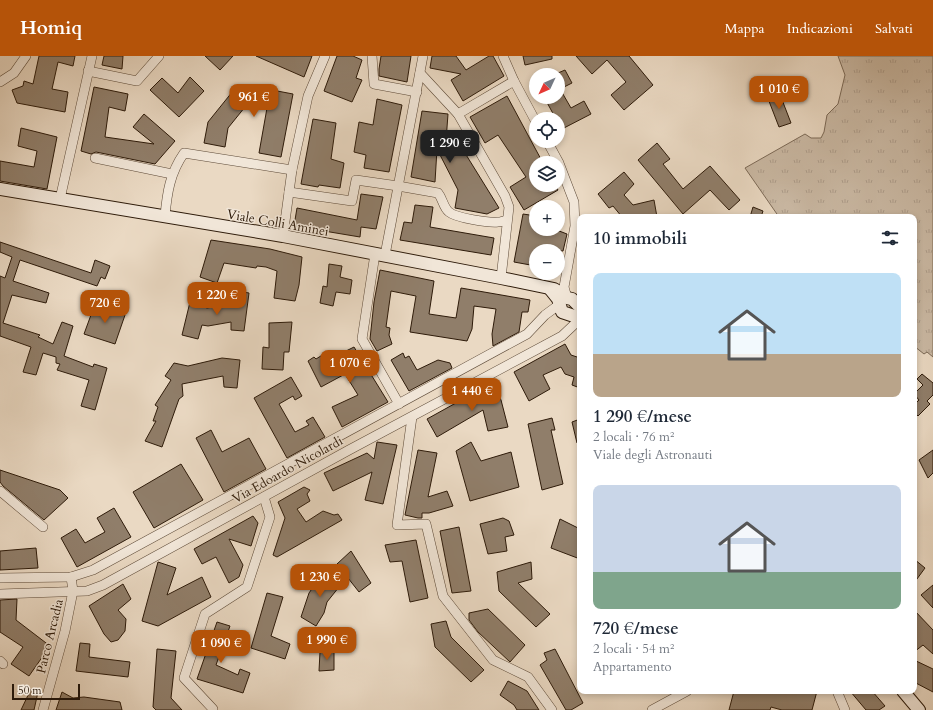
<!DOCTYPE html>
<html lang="it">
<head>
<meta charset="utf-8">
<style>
  :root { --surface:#fff; --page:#f2f2f3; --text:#1f2937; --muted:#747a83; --accent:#b45309 }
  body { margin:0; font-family:Cardo,serif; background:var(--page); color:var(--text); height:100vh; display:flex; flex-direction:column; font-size:15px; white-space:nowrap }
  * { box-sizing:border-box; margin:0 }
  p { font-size:13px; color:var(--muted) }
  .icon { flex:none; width:22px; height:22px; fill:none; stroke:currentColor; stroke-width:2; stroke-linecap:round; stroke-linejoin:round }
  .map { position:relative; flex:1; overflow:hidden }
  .side { position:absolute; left:577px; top:158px; width:340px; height:480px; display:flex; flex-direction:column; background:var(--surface); border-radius:8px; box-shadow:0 2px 6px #0003 }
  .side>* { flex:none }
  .needle { width:26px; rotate:226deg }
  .tools { position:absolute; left:529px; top:12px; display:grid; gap:8px }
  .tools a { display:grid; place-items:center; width:36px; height:36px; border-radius:50%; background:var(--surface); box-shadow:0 2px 6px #0003; font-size:20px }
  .scale { position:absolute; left:12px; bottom:10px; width:68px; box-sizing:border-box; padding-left:4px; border:2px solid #2e1b0a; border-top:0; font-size:11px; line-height:14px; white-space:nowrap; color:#2e1b0a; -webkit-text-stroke:3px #f1e6d8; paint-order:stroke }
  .price { position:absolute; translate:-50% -34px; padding:0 9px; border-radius:8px; background:var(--accent); color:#fff; font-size:13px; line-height:26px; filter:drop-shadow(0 1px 2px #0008) }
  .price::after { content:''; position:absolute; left:50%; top:24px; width:12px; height:9px; margin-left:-6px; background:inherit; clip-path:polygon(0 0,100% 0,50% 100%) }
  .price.active { background:#222; color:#fff }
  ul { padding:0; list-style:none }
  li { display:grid; align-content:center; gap:8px; height:212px; padding:0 16px }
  li span { display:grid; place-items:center; height:124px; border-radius:8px; color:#555 }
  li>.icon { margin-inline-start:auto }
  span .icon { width:72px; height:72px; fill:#fffc; stroke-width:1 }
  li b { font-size:17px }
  h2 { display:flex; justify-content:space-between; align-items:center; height:48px; padding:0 16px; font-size:17px }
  header { display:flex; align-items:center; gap:24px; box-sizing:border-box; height:56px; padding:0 20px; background:var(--accent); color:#fff }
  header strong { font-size:19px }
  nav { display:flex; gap:22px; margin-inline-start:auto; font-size:14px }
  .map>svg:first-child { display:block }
  .grass { fill:url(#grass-tufts); stroke:#7c6a57 }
  .building { fill:#907e6a; stroke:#2e1b0a }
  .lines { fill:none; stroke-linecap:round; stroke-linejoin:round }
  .street-casing { stroke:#5d4a38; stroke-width:10 }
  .secondary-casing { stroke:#2e1b0a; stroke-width:14 }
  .street { stroke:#f1e6d8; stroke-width:9 }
  .secondary { stroke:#f1e6d8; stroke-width:12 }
  .labels { text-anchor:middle; stroke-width:3; stroke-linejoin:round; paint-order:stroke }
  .street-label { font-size:13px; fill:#2e1b0a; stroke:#f1e6d8 }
</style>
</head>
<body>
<header>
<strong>Homiq</strong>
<nav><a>Mappa</a><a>Indicazioni</a><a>Salvati</a></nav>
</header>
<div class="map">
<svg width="933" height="654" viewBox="0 0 933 654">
  <defs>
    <pattern id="grass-tufts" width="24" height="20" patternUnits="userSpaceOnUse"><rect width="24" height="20" fill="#cab9a4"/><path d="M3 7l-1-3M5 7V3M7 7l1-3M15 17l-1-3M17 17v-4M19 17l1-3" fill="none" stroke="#ae9e8c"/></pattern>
  </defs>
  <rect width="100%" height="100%" fill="#ead9c3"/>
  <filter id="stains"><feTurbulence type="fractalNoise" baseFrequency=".005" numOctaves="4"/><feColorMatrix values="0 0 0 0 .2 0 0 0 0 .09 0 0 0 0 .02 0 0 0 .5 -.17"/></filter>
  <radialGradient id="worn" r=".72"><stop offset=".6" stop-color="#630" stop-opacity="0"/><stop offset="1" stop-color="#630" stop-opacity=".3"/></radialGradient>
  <path class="grass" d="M838 0H933V301L927 296 924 298 914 290V161H779L745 112 805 78 811 82H821L824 76 827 59 838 48 845 19Z"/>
  <g class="building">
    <path d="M39 0H75L73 10 58 6 52 33 68 36 65 56 17 47 12 34 23 30 24 25 33 28Z"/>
    <path d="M104 0H123L122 13 102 9Z"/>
    <path d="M205 0H233L220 14Z"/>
    <path d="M256 0H312L304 21Z"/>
    <path d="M337 0H353L362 4 356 22 362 24 352 46 324 35Z"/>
    <path d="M381 0H411L407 26 379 20V13Z"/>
    <path d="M432 0H456L466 14 489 0H493L504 20 463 45 451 24 461 18 430 12Z"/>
    <path d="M523 0H552V3L525 9Z"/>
    <path d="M576 0H629L653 29 624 54 611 39 626 26 607 4 592 18Z"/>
    <path d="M565 14 572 27 560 33 571 52 584 45 591 58 562 73 558 66V63H556L544 41H558V17Z"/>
    <path d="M190 21 204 35 179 61 150 34 162 22 178 37Z"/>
    <path d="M251 30 293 38 281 101 259 97 267 52 248 49 245 51 228 72 225 91 204 87 208 66 233 35Z"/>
    <path d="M94 31 128 38 125 55 109 51 105 81 154 88 133 71 144 58 175 85 155 108 96 96 91 98 81 95Z"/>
    <path d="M779 36 791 67 779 71 767 40Z"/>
    <path d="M507 40 543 107H536V129H555L558 134 524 154 510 131 526 121 498 79 485 87 470 61Z"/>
    <path d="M377 43 402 49 389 116 364 112 366 99 354 96 359 66 373 69Z"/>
    <path d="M422 55 448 58 446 85 460 89 499 152 487 158 455 152 458 134 437 93 435 126 411 121Z"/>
    <path d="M313 63 336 67 331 103 344 107 340 132 319 129 318 131 301 128Z"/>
    <path d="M21 72 57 81 47 133 0 125V105L34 111 37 95 18 90Z"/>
    <path d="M657 87 670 103 663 108 683 133 710 110 740 144 729 154 710 134 683 158 638 104Z"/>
    <path d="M624 116 634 128 624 139 633 149 654 144 657 161H622L613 150 609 152 598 138Z"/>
    <path d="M361 138 383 141 376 173 361 171 360 181 294 170 297 152 357 164Z"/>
    <path d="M415 149 433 151 430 171 494 182 491 199 400 184 404 166 412 167Z"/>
    <path d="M753 151 763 155 761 161H750Z"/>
    <path d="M523 158 536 160V173H554L567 178 563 195H536V210L514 206Z"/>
    <path d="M211 184 270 193 302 201 299 229 295 245 274 242 277 215 266 211 257 210 256 212 224 207 217 227 200 221Z"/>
    <path d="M0 186 91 217 95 204 110 210 105 223 101 221 97 230 20 204 13 225 49 237 46 247 12 239 3 267 40 279 38 281 53 288 62 266 73 270 64 300 93 311 94 308 107 312 95 354 81 350 89 324 57 314 60 308 56 307V301L43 297 36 319 23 316 31 291 0 280V220L5 222 12 201 0 196Z"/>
    <path d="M329 208 342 210 340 221 352 224 350 238 336 236 333 250 320 247 323 230 327 231Z"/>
    <path d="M380 214 434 225 429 258 456 262 461 232 530 244 528 256H522L519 276 493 290 492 278 496 253 474 250 472 273 467 285 410 276 416 240 391 235 386 271 390 272 389 279 392 288 377 295 370 283 374 246Z"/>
    <path d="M237 235 249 237 244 275 231 274V266L208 270 202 269 198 283 182 279 190 246 207 252 232 248Z"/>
    <path d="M95 248 125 259 115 288 84 278Z"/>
    <path d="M292 266 289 296H284L283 314 262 313 263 291 269 292V267Z"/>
    <path d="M565 288 571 299 580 302V332L572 329 574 321 565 318 561 311 543 319 550 333 529 345 514 316Z"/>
    <path d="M354 291 388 346 342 371 332 351 358 339 345 318 321 331 308 305 314 301 316 303 324 298 328 304Z"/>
    <path d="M403 297 405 302 409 300 417 314 438 304 450 307 452 312 409 335 391 304Z"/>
    <path d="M222 302 240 304 237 332 224 331 223 320 182 328 183 340 179 343 162 391 145 385 156 365H153L158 351 155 349 171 324 165 320 174 307 188 310Z"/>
    <path d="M922 318 933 327V339L927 345 930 348 918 360 914 356V349L919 344 914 338 923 329 917 323Z"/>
    <path d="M291 321 302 340 295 344 293 340 279 348 295 376 309 369 306 365 313 361 325 381 287 402 254 342Z"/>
    <path d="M492 327 501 344 508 371 488 375 483 354 437 381 427 363Z"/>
    <path d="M552 362 555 374H551L563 428 542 434 528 368Z"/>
    <path d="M580 363V387H577L572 366Z"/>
    <path d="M211 374 222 396 249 382 266 413 224 436 196 382Z"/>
    <path d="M377 386 397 389 383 448 365 444 372 416 333 435 324 417 367 397 374 403Z"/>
    <path d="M471 386 481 405 511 396 519 431 470 445 456 395Z"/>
    <path d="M418 394 437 397 428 441 447 435 453 450 429 457H422V462H418L405 459Z"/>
    <path d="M933 394V417L928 422 919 404Z"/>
    <path d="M181 408 203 444 154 472 133 436Z"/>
    <path d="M0 414 60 434 68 442 44 464 3 430 0 426Z"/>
    <path d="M304 431 310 434 307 438 310 445 297 453 306 466 323 455 334 459 338 458 342 464 277 501 273 499 285 462 278 446Z"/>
    <path d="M114 452 131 481 77 511 61 482 76 473 85 487 105 476 97 462Z"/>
    <path d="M253 460 258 467 251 490 229 483 243 509 239 521 229 527 216 501 202 508 194 493Z"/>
    <path d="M503 462 509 465 514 479 505 481 507 495 488 498 480 468Z"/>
    <path d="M560 463 580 473V503L551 492Z"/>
    <path d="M459 471 471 535 452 537 440 475Z"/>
    <path d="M416 484 428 542 410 546 402 505 390 506 385 489Z"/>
    <path d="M36 492 38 512 0 514V495Z"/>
    <path d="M351 495 371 527 359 536 337 508Z"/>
    <path d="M914 503 925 512 914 527Z"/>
    <path d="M158 506 176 512 167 539 202 521 211 541 158 570 142 565Z"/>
    <path d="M531 506 532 523 518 527 550 558 536 571 499 535 497 516Z"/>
    <path d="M333 512 339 531 327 546 324 557 316 570 301 561 309 537 316 527Z"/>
    <path d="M123 528 131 543 118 554 126 563 125 575 118 584 111 586 104 578 89 550Z"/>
    <path d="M933 529V552L921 539Z"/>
    <path d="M267 537 283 541 271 580 290 588 285 603 251 592Z"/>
    <path d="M17 543 16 564 50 590 29 620 11 608 23 591 0 576V544Z"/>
    <path d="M488 553 525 589 510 606 478 576 469 564V557Z"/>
    <path d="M914 554 933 574V598L923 589 914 596Z"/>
    <path d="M446 565 451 581 484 614 471 626 435 591 431 568Z"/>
    <path d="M217 566 230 570 216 609 238 619 240 613 250 617 243 637 197 623Z"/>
    <path d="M80 587 90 588 89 601 130 606 128 621 76 615Z"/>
    <path d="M157 593 176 595 171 642 182 654H156L153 651Z"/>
    <path d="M555 593 583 647 571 654H566L540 609 547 604 544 597Z"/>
    <path d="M320 596H334V614L319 615Z"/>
    <path d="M914 604 933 613V636L914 626Z"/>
    <path d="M508 625 527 635 539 654H517L514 649 500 639Z"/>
    <path d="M31 633 38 636 34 654H21Z"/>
    <path d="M734 635H817L812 654H782L771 651 770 654H729Z"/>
    <path d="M850 635H872L885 650 879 654H866Z"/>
    <path d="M62 636 73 642 84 641 120 646 122 654H56Z"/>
  </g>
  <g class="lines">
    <defs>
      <g id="street">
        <path d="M372 0 374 28 417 36"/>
        <path d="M503 0 514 25 536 66"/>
        <path d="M88 15 137 25 159 0"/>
        <path d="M420 17 458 58 505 140 509 151 501 222"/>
        <path d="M0 26 14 17 26 0"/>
        <path d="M458 58 514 25"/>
        <path d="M547 85 559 107 574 146 575 170 564 231 567 242"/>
        <path d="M95 102 172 118"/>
        <path d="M289 136 352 145 356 124 398 130 438 137C443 143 443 151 449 156 456 162 489 167 498 166 501 166 504 165 507 164"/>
        <path d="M60 143 92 0"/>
        <path d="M165 160C167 137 170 117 184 97L292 114"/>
        <path d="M283 180 292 114 308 40 325 0"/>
        <path d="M375 198 362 283 399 348"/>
        <path d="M385 199 423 0"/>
        <path d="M412 361 397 469 426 468 443 540 493 604 528 621 552 654"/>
        <path d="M0 435 43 471"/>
        <path d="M0 522 71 521 93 514 527 278 545 259 560 248"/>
        <path d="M0 538 87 535 103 529 349 394 562 280 580 263"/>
        <path d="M0 605 3 608"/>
        <path d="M837 635 845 654"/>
        <path d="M213 653 184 622 205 558 247 531 270 461 264 441"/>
        <path d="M43 654 65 575 73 535 71 521"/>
        <path d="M652 654 687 635"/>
      </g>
      <g id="secondary">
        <path d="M0 133 283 180 501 222 554 233 563 238 567 242 572 243 580 251"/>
        <path d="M550 233 558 243 562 256 580 262"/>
        <path d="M903 635 919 654"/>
      </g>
    </defs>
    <use href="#street" class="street-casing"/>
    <use href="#secondary" class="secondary-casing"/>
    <use href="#street" class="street"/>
    <use href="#secondary" class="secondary"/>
  </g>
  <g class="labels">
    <g class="street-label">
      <text transform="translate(278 166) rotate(10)" y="5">Viale Colli Aminei</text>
      <text transform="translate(287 413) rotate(-29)" y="5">Via Edoardo Nicolardi</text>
      <text transform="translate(49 580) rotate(-76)" y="5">Parco Arcadia</text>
    </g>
  </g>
  <rect width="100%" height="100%" filter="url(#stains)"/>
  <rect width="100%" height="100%" fill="url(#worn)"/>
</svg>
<div class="tools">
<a><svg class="needle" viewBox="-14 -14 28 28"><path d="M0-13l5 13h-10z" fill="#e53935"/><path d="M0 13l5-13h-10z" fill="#747a83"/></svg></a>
<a><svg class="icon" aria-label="locate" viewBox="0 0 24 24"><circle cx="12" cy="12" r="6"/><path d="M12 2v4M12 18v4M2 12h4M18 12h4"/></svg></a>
<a><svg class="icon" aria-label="layers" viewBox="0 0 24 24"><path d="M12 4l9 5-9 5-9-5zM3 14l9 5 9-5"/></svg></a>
<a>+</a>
<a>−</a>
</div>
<div class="scale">50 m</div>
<b class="price" style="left:779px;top:54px">1 010 €</b>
<b class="price" style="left:254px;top:62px">961 €</b>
<b class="price active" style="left:450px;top:108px">1 290 €</b>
<b class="price" style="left:217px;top:260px">1 220 €</b>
<b class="price" style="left:105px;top:268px">720 €</b>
<b class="price" style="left:350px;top:328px">1 070 €</b>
<b class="price" style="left:472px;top:356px">1 440 €</b>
<b class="price" style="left:320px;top:542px">1 230 €</b>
<b class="price" style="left:327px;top:605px">1 990 €</b>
<b class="price" style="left:221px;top:608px">1 090 €</b>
<section class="side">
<h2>10 immobili<svg class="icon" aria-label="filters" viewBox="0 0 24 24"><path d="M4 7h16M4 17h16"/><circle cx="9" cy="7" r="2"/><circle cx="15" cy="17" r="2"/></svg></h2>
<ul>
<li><span style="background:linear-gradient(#bfe0f5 65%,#b9a48a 0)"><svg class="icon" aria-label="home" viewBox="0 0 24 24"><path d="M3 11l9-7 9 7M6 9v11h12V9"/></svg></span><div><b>1 290 €/mese</b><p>2 locali · 76 m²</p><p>Viale degli Astronauti</p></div></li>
<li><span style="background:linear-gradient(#c9d6e8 70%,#7fa58c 0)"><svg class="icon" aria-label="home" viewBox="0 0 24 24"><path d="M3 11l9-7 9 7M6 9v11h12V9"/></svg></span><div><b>720 €/mese</b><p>2 locali · 54 m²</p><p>Appartamento</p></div></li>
</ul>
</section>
</div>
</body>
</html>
